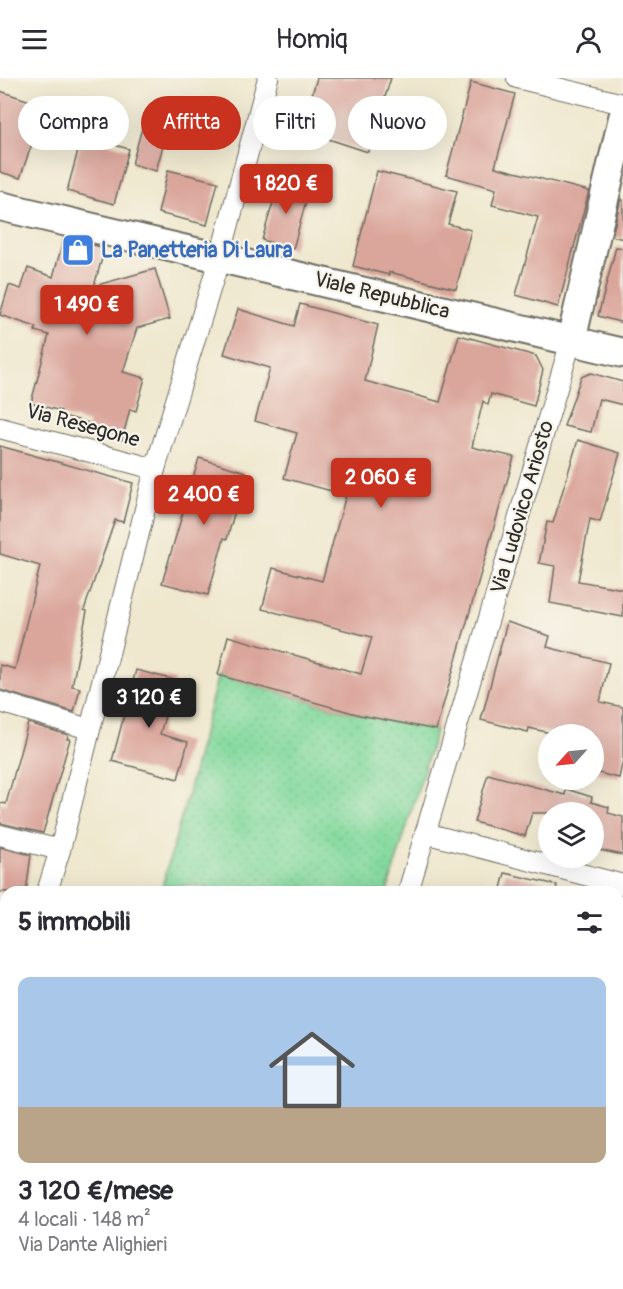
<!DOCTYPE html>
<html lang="it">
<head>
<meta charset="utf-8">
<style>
  :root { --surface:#fff; --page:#f2f2f3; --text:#2b2b33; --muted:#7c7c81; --line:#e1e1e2; --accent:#c8321e }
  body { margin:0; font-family:Pangolin,sans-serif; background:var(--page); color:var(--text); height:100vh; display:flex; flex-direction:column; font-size:22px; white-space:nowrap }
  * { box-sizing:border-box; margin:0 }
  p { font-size:20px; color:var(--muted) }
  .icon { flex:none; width:33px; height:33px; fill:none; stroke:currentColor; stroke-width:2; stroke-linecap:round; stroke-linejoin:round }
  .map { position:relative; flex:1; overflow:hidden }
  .panel { position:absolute; left:0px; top:808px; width:624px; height:404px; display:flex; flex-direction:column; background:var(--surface); border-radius:18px 18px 0 0; box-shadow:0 6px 24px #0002 }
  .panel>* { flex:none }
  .banner { position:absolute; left:18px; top:18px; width:588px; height:54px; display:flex; gap:12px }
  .needle { width:39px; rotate:243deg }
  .fabs { position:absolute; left:538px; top:646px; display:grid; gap:12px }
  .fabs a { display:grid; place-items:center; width:66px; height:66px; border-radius:50%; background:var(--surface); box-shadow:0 6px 24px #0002; font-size:30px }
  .price { position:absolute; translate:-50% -51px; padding:0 14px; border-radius:6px; background:var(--accent); color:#fff; font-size:20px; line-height:39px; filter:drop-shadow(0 2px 3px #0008) }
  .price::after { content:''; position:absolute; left:50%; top:36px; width:18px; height:14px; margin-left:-9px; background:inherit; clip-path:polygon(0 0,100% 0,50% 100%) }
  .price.on { background:#222; color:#fff }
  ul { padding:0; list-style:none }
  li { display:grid; align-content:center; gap:12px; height:318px; padding:0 18px }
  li+li { border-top:2px solid var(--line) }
  li span { display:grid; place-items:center; height:186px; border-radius:12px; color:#555 }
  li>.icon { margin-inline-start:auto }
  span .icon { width:108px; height:108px; fill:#fffc; stroke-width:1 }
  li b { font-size:26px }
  h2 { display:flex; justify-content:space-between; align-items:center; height:72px; padding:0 18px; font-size:26px }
  .pill { padding:0 21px; border-radius:27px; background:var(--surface); box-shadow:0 6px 24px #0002; font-size:21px; line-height:54px }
  .pill.on { background:var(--accent); color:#fff }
  header { display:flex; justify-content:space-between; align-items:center; height:78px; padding:0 18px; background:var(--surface); font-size:27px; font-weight:600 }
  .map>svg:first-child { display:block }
  .park { fill:url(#park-dots); stroke:#568264; stroke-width:1.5 }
  .building { fill:#daa59b }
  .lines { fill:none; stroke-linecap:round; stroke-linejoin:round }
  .street-casing { stroke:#706d64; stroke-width:22 }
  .secondary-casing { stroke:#706d64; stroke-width:32 }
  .street { stroke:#fff; stroke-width:20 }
  .secondary { stroke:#fff; stroke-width:28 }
  .labels { text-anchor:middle; stroke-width:4.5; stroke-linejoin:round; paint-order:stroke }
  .shop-label { font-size:21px; font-weight:bold; fill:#366cbe; stroke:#f7f3e8; text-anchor:start }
  .street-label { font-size:21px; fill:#2b2b2b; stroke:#f7f3e8 }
</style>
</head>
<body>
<header><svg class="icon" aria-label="menu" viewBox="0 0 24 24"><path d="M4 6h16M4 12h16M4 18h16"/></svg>Homiq<svg class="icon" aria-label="person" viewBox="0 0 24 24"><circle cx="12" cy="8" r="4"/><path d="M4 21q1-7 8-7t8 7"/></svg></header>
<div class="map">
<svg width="623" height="1211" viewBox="0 0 623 1211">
  <defs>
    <pattern id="park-dots" width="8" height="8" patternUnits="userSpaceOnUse" patternTransform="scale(1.5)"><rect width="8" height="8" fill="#82d99d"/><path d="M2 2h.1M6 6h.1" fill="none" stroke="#70ba87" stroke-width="1.8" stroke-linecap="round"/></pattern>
  </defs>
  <rect width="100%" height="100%" fill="#f7f3e8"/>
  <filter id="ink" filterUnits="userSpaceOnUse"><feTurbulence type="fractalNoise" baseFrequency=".0167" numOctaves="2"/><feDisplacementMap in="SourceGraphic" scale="12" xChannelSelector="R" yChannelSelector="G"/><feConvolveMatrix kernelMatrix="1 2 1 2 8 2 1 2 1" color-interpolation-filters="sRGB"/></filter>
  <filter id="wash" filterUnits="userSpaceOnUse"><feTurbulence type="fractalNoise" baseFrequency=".008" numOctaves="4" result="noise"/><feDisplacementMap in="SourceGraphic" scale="24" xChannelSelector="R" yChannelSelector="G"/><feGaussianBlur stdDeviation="1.35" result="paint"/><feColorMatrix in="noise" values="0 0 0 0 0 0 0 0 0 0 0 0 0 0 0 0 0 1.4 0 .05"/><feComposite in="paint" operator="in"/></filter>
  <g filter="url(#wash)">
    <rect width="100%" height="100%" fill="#efe8cf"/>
    <path class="park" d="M218 597 360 637 436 652 387 814H217L193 807 162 809 188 715Z"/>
    <g id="blocks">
      <g class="building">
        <path d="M317 0H391L368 74 301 52Z"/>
        <path d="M471 4 515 16 495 89 589 113 558 229 516 217 538 139 492 127 496 111 446 97Z"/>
        <path d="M0 13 45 28 20 100 0 94Z"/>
        <path d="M147 32 171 39 156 93 132 86Z"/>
        <path d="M82 58 129 71 114 126 67 113Z"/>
        <path d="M168 92 218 104 207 147 158 135Z"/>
        <path d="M377 93 457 113 448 146 471 152 456 211 389 194V197L353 188Z"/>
        <path d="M279 104 309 112 293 171 262 162Z"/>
        <path d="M621 121 623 122V161L612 158Z"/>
        <path d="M64 160 105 170 94 208 155 191 170 241 137 250 123 294 145 300 136 333 130 331 122 362 86 353 89 345 60 337 61 333 31 325 49 257 35 253 36 249 0 237 9 207 21 211 28 190 53 199Z"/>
        <path d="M616 169 623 170V245L598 238Z"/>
        <path d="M300 226 378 247 365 303 440 324 459 257 536 278 543 292 534 328 491 316 488 327 483 323 472 369 514 379 436 652 360 637 218 597 228 558 361 596 372 559 262 531 273 490 322 503 346 417 284 400 297 355 255 343 270 290 224 276 238 231 294 248Z"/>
        <path d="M591 295 623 304V327L599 321 591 354 564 348 581 299Z"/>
        <path d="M578 362 620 375 600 444 590 441 578 503 623 511V539L550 525 555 488 539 485 547 444 553 445Z"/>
        <path d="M0 368 133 405 123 444 115 442 84 532 87 533 72 608 80 610 74 634 0 612V587L15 591 40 488 0 476Z"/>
        <path d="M199 380 246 394 227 461 224 460 208 517 162 505Z"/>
        <path d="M507 544 550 558 547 569 609 585 600 624 623 629V682L619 700 594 694V657H559L529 650 528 654 481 642Z"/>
        <path d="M136 592 175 602 160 656 188 664 178 701 112 683Z"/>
        <path d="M28 645 68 657 67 661H70L43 755 0 745V725L6 726Z"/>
        <path d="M488 696 565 717 566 711 592 719 591 724 609 729 608 735 623 739V777L594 771V735H532L525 758 474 744Z"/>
        <path d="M0 769 31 777 26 814H0Z"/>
        <path d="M505 795 557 807 556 814H500Z"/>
      </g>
    </g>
  </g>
  <g filter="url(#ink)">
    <use href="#blocks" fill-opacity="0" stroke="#706d64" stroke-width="1.5"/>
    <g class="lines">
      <defs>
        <g id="street">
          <path d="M517 0 623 26"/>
          <path d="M0 350 155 391"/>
          <path d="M0 624 89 651"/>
          <path d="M425 755 623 807"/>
          <path d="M0 757 60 772"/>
          <path d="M47 814 60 772 155 391 220 179 268 0"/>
          <path d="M408 814 571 263"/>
          <path d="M0 992 6 969"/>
          <path d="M537 1206 573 1211"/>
          <path d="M489 1211 490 1206"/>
        </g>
        <g id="secondary">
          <path d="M0 128 623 275"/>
          <path d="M571 263 623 40"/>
        </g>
      </defs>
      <use href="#street" class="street-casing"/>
      <use href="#secondary" class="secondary-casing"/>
      <use href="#street" class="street"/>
      <use href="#secondary" class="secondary"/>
    </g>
  </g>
  <defs>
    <symbol id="shop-square" viewBox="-11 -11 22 22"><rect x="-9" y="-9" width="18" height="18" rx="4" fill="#3f7fe0" stroke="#f7f3e8"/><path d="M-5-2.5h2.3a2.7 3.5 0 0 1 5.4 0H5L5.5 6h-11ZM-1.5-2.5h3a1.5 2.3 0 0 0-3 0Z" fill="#fff"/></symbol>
  </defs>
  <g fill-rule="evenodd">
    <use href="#shop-square" x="59" y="153" width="38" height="38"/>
  </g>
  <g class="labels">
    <g class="shop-label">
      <text x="101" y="179">La Panetteria Di Laura</text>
    </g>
    <g class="street-label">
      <text transform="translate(382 217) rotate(14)" y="7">Viale Repubblica</text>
      <text transform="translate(83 347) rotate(15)" y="7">Via Resegone</text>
      <text transform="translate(522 429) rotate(-74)" y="7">Via Ludovico Ariosto</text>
    </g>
  </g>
</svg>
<div class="fabs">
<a><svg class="needle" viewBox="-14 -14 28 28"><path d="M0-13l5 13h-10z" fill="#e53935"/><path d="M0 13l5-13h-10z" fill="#7c7c81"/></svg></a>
<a><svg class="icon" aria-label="layers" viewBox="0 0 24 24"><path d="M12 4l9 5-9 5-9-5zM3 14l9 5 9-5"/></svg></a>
</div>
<b class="price" style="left:286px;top:137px">1 820 €</b>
<b class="price" style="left:87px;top:258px">1 490 €</b>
<b class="price" style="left:381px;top:431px">2 060 €</b>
<b class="price" style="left:204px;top:448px">2 400 €</b>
<b class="price on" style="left:149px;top:651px">3 120 €</b>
<div class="banner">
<a class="pill">Compra</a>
<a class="pill on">Affitta</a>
<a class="pill">Filtri</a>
<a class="pill">Nuovo</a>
</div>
<section class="panel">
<h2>5 immobili<svg class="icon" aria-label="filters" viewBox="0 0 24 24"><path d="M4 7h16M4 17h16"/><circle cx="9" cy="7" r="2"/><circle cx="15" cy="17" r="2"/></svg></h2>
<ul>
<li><span style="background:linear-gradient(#a9c7e8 70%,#b9a48a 0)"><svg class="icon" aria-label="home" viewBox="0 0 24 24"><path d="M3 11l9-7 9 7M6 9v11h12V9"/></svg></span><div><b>3 120 €/mese</b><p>4 locali · 148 m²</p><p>Via Dante Alighieri</p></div></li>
</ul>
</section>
</div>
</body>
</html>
